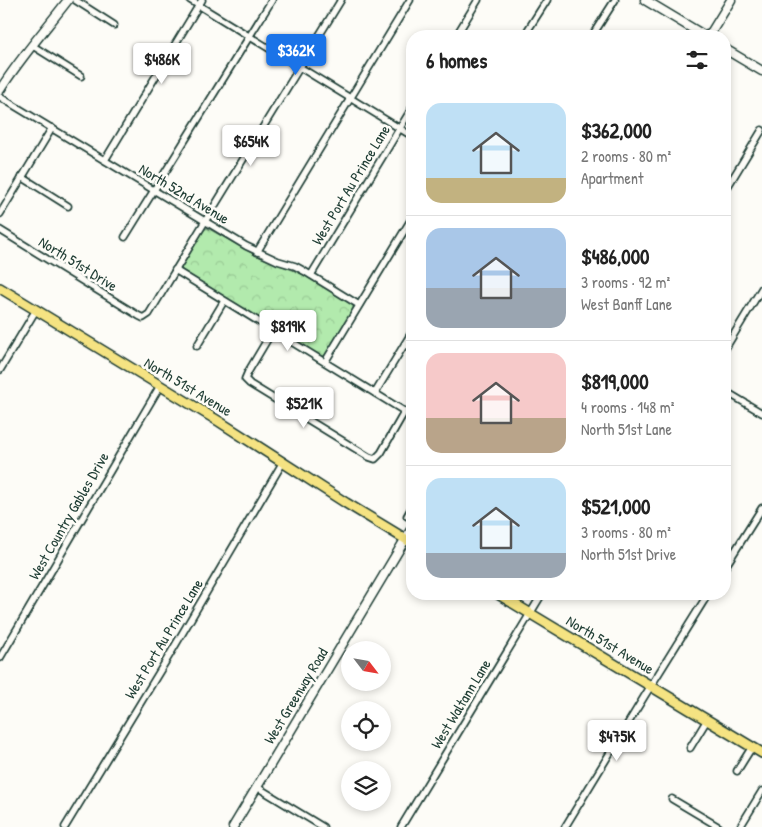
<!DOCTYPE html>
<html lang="en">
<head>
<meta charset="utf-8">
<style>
  :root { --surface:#fff; --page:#f2f2f2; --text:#222; --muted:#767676; --line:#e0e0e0; --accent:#1a73e8 }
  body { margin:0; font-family:"Patrick Hand",sans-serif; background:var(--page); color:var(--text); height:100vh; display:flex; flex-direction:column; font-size:19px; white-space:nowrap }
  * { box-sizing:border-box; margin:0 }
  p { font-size:16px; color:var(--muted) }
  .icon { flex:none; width:28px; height:28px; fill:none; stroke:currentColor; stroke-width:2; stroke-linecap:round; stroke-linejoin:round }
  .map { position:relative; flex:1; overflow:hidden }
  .details { position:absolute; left:406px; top:30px; width:325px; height:570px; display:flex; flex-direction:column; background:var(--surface); border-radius:20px; box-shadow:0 2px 8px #0003 }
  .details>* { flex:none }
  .needle { width:32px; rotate:121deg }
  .fabs { position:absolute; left:341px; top:641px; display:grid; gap:10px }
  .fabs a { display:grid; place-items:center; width:50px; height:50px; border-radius:50%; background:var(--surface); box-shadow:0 2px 8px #0003; font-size:25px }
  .price { position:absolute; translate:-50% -42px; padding:0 11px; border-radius:5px; background:#fff; color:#222; font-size:16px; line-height:32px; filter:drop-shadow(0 1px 2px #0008) }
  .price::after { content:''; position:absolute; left:50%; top:30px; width:15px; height:11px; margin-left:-8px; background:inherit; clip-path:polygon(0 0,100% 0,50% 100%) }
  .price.selected { background:var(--accent); color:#fff }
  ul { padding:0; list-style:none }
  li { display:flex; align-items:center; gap:15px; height:125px; padding:0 20px }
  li+li { border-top:1px solid var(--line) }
  li span { display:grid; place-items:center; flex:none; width:140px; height:100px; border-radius:15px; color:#555 }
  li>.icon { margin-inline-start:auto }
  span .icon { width:60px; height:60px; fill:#fffc; stroke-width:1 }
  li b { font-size:21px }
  h2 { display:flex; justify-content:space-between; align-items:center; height:60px; padding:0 20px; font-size:21px }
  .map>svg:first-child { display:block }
  .park { fill:url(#park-crowns); stroke:#689470 }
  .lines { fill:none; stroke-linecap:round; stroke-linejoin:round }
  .street-casing { stroke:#1f3d34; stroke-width:9 }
  .secondary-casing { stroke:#1f3d34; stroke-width:11 }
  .primary-casing { stroke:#1f3d34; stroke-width:12 }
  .street { stroke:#fdfcf7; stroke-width:5.5 }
  .secondary { stroke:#fdfcf7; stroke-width:8 }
  .primary { stroke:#f5e382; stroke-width:9 }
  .labels { text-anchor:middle; stroke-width:5; stroke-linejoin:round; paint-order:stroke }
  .street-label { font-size:15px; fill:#1f3d34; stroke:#fdfcf7 }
</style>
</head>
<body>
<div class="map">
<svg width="762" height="827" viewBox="0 0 762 827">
  <defs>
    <pattern id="park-crowns" width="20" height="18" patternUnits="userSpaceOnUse" patternTransform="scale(1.25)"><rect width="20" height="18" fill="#b2eaad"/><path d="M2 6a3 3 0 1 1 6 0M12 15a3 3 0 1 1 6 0" fill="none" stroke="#99ca95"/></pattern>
  </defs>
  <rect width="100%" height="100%" fill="#fdfcf7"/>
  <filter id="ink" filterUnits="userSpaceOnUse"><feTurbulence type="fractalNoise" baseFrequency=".02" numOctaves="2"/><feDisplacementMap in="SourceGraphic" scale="10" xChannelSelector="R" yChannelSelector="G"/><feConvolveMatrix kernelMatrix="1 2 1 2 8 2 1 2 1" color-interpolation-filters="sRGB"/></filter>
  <g filter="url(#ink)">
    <path class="park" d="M207 228 255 255 307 276 353 305V311L326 355 321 356 182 270 181 268 204 230Z"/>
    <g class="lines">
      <defs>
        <g id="street">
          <path d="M75 0 114 25"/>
          <path d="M190 0 412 136"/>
          <path d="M456 36 478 0"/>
          <path d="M524 36 547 0"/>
          <path d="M592 36 615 0"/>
          <path d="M33 46 81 76"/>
          <path d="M0 97 246 246 278 261 295 266 304 271 359 305"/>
          <path d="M105 160 202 0"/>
          <path d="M22 177 68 206"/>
          <path d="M725 191 762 130"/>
          <path d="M0 214 52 128"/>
          <path d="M0 230 139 316 143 318 149 314 201 228 209 215 341 0"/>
          <path d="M125 237 272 0"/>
          <path d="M257 252 410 0"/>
          <path d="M175 270 412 416"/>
          <path d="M311 275 412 108"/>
          <path d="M273 330 248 372 245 379 250 384 369 457 375 459 381 453 405 411"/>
          <path d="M405 344 412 348"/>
          <path d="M197 346 224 301"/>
          <path d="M725 349 762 288"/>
          <path d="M325 362 412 218"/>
          <path d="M0 370 36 310"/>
          <path d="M725 391 762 413"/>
          <path d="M375 393 412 332"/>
          <path d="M407 516 412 507"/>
          <path d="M725 567 762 508"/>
          <path d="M0 658 160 386"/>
          <path d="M690 748 707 720"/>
          <path d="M737 771 752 747"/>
          <path d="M257 787 323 827"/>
          <path d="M672 799 719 827"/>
          <path d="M65 827 169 656 283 462"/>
          <path d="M401 827 542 594"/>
          <path d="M565 827 644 697 708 594"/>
          <path d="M740 827 762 791"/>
        </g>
        <g id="secondary">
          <path d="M645 0 705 36"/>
          <path d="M709 36 731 0"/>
          <path d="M725 49 762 71"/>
          <path d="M0 90C20 58 45 30 68 0"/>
          <path d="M233 827 412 528"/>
        </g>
        <g id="primary">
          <path d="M0 288 220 422 346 503 412 543"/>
          <path d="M498 594 762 753"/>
        </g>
      </defs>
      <use href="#street" class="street-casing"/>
      <use href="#secondary" class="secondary-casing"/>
      <use href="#primary" class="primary-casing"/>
      <use href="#street" class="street"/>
      <use href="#secondary" class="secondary"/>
      <use href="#primary" class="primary"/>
    </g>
  </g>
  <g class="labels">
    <g class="street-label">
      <text transform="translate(351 185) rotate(-59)" y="5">West Port Au Prince Lane</text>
      <text transform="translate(184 194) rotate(31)" y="5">North 52nd Avenue</text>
      <text transform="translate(78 264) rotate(32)" y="5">North 51st Drive</text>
      <text transform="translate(188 387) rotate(31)" y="5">North 51st Avenue</text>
      <text transform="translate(69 516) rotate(-60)" y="5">West Country Gables Drive</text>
      <text transform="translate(164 639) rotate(-59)" y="5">West Port Au Prince Lane</text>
      <text transform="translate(610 645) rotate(31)" y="5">North 51st Avenue</text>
      <text transform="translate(296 696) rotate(-59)" y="5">West Greenway Road</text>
      <text transform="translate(461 704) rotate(-59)" y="5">West Waltann Lane</text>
    </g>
  </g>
</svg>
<div class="fabs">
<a><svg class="needle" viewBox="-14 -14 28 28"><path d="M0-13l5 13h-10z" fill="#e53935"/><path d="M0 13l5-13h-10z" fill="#767676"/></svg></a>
<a><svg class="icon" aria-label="locate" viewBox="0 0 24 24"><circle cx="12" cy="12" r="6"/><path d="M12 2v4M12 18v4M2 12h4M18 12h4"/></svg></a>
<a><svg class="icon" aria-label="layers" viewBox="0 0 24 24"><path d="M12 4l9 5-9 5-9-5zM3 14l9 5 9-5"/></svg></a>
</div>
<b class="price selected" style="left:296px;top:76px">$362K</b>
<b class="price" style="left:162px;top:85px">$486K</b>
<b class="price" style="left:251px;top:167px">$654K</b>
<b class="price" style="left:288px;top:352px">$819K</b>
<b class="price" style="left:304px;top:429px">$521K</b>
<b class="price" style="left:617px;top:762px">$475K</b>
<section class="details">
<h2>6 homes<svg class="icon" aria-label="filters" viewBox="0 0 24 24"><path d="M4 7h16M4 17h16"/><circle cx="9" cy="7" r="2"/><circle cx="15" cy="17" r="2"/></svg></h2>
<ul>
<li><span style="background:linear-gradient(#bfe0f5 75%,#c2b280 0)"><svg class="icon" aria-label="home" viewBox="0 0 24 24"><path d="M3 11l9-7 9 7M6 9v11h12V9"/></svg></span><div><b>$362,000</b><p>2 rooms · 80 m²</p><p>Apartment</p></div></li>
<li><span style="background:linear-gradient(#a9c7e8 60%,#9aa5b1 0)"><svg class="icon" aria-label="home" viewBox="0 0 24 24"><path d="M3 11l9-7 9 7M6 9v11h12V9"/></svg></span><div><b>$486,000</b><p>3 rooms · 92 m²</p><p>West Banff Lane</p></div></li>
<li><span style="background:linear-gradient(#f6c9c9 65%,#b9a48a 0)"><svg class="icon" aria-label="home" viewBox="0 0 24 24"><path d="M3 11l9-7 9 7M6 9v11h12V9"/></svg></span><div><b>$819,000</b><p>4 rooms · 148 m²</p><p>North 51st Lane</p></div></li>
<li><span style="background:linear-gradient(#bfe0f5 75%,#9aa5b1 0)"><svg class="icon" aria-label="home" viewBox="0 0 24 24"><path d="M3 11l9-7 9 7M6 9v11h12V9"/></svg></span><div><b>$521,000</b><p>3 rooms · 80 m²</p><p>North 51st Drive</p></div></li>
</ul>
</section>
</div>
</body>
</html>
